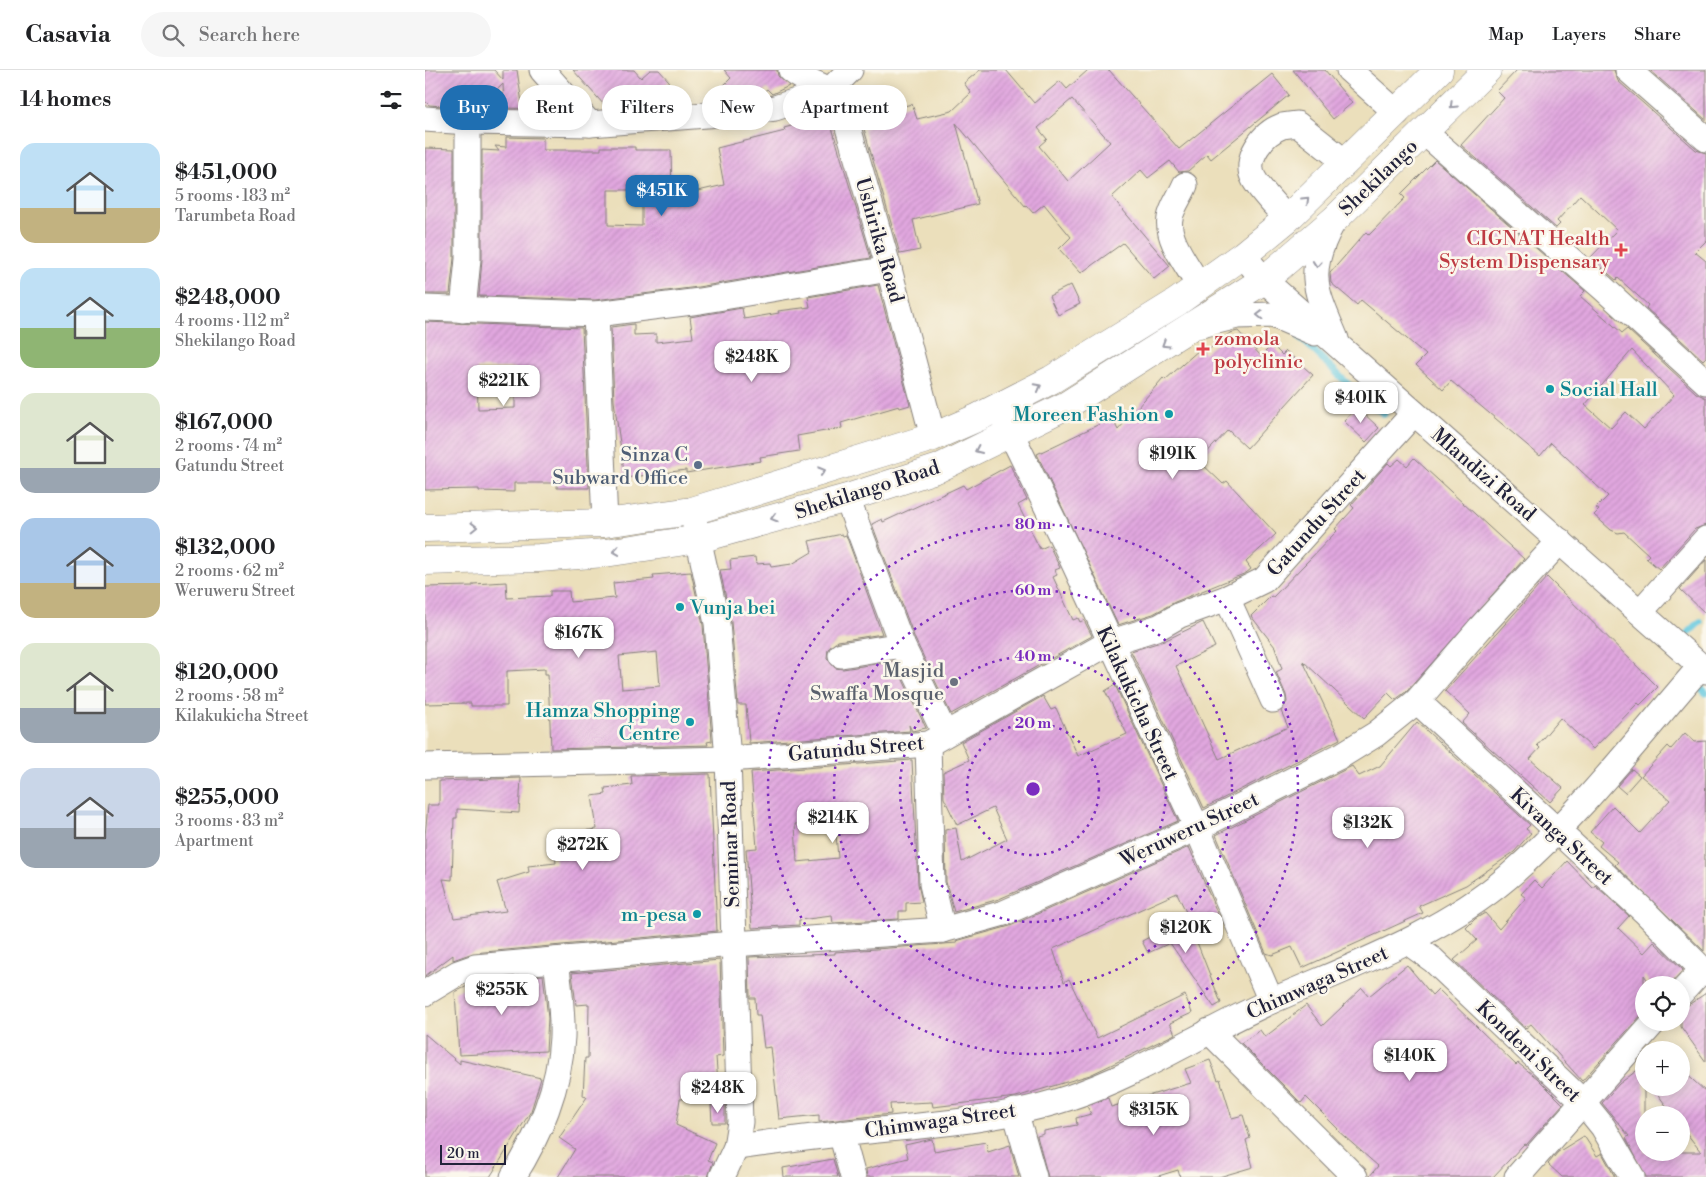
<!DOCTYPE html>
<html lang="en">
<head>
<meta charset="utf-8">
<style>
  :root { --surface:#fff; --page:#f6f6f6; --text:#202124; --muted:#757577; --line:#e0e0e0; --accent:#1f6fb2 }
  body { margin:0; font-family:"Libre Bodoni",serif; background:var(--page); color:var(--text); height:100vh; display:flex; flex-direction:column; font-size:19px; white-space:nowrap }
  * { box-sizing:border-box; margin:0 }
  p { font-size:16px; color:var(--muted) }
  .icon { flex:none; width:28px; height:28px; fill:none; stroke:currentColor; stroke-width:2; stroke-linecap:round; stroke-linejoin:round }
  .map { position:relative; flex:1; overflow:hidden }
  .sheet { display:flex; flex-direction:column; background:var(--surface); width:425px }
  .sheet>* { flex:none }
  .guide { position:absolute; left:15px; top:15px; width:475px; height:45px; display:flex; gap:10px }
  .buttons { position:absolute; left:1210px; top:906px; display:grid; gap:10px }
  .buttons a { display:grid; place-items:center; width:55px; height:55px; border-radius:50%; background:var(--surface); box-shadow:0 2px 12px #0003; font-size:25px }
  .scale { position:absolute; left:15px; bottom:12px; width:66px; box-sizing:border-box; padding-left:5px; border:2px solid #22223b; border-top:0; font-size:14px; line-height:18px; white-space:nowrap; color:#22223b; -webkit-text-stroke:4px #fbf7ec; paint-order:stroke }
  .price { position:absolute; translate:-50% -42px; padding:0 11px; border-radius:10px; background:#fff; color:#222; font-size:16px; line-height:32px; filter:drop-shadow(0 1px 2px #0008) }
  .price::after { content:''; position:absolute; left:50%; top:30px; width:15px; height:11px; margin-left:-8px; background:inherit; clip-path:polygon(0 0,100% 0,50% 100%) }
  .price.current { background:var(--accent); color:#fff }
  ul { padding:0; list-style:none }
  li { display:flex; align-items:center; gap:15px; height:125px; padding:0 20px }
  li span { display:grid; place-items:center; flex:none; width:140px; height:100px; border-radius:15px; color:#555 }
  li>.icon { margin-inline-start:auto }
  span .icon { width:60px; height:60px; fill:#fffc; stroke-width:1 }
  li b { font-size:21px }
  h2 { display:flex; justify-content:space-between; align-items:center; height:60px; padding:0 20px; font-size:21px }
  .chip { padding:0 18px; border-radius:22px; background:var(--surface); box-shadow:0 2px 12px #0003; font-size:18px; line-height:45px }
  .chip.current { background:var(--accent); color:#fff }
  header { display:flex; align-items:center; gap:30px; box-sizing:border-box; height:70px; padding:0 25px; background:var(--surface); border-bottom:1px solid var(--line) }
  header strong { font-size:24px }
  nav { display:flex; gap:28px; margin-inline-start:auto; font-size:18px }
  .search { width:350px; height:45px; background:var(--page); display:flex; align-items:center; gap:12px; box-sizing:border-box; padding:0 18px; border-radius:28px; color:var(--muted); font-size:19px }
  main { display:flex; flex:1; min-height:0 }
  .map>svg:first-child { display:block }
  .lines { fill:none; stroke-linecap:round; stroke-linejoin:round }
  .stream { stroke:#62c8df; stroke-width:7 }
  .building { fill:url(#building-hatch); fill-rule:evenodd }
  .minor-casing { stroke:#86807b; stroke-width:27 }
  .major-casing { stroke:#86807b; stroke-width:29 }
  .minor { stroke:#fff; stroke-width:25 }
  .major { stroke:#fff; stroke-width:28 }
  .oneway { stroke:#9c9ca7 }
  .ring { fill:none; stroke:#7b2cbf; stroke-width:2.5; stroke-dasharray:2.5 5 }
  .health-dot { fill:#e0444e; stroke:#fbf7ec; stroke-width:2 }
  .culture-dot { fill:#0f9aa8; stroke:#fbf7ec; stroke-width:2 }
  .service-dot { fill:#5c6f8a; stroke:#fbf7ec; stroke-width:2 }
  .worship-dot { fill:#6b7280; stroke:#fbf7ec; stroke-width:2 }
  .labels { text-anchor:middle; stroke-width:5; stroke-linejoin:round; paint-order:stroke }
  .street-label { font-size:20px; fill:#22223b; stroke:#fbf7ec }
  .health-label { font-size:20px; fill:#be3a42; stroke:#fbf7ec; text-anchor:end }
  .culture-label { font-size:20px; fill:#0d838f; stroke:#fbf7ec; text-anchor:end }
  .service-label { font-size:20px; fill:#4e5e75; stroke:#fbf7ec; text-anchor:end }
  .worship-label { font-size:20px; fill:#5b616d; stroke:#fbf7ec; text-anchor:end }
  .centre { fill:#7b2cbf; stroke:#fbf7ec; stroke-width:2.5 }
  .ring-label { font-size:15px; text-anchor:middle; font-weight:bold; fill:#7b2cbf; stroke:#fbf7ec; stroke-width:5; stroke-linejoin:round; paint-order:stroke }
</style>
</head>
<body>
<header>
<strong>Casavia</strong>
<div class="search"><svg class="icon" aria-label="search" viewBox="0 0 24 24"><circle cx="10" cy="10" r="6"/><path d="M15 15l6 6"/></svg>Search here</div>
<nav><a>Map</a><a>Layers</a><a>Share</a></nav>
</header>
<main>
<section class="sheet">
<h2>14 homes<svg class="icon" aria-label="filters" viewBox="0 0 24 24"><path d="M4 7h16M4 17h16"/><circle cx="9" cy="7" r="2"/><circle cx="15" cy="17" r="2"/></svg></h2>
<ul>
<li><span style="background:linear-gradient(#bfe0f5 65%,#c2b280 0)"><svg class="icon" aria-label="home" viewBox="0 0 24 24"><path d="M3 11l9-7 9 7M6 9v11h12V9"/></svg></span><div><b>$451,000</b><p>5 rooms · 183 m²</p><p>Tarumbeta Road</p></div></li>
<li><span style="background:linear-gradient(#bfe0f5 60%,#8fb573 0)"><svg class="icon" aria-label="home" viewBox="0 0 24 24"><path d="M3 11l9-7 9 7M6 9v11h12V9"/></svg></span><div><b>$248,000</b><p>4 rooms · 112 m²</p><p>Shekilango Road</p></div></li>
<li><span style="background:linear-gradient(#dfe7d0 75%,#9aa5b1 0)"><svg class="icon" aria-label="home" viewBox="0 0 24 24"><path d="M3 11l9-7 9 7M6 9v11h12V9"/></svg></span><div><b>$167,000</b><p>2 rooms · 74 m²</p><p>Gatundu Street</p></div></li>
<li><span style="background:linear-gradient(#a9c7e8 65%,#c2b280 0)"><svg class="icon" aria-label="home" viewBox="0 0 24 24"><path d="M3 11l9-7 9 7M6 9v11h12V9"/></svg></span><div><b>$132,000</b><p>2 rooms · 62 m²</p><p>Weruweru Street</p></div></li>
<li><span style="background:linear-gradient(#dfe7d0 65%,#9aa5b1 0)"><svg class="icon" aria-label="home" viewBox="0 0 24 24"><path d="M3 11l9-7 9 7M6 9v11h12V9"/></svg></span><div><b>$120,000</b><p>2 rooms · 58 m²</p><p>Kilakukicha Street</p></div></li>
<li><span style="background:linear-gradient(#c9d6e8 60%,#9aa5b1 0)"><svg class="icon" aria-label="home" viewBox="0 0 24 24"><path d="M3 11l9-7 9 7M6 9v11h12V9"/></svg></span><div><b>$255,000</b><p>3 rooms · 83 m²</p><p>Apartment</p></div></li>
</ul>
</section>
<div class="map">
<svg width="1281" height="1107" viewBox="0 0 1281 1107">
  <defs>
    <pattern id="building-hatch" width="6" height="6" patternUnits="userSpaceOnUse" patternTransform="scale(1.25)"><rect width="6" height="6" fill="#e1a7df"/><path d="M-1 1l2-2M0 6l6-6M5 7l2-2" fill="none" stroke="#c18fc0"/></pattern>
  </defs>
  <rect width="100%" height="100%" fill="#fbf7ec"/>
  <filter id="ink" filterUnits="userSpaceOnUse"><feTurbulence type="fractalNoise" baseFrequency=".02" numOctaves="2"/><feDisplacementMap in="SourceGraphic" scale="10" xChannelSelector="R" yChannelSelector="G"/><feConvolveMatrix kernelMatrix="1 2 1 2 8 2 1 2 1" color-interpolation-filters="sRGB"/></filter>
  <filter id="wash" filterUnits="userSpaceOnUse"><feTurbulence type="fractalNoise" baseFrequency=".0096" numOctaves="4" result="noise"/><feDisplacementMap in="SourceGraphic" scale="20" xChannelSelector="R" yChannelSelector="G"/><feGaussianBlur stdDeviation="1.12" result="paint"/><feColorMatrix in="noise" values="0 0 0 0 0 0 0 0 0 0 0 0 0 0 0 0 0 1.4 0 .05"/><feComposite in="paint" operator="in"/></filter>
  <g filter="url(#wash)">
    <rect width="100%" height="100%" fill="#ebdfbb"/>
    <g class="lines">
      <g class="stream">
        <path d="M875 267 928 319 959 344"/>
        <path d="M1258 568 1275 552"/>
        <path d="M1269 611 1281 623"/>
      </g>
    </g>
    <g id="blocks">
      <g class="building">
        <path d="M0 0H69L78 10V0H92L97 33 115 20 133 39 79 38 78 14 53 38 35 37 27 28 18 36 4 35 0 31Z"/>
        <path d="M148 0H209L216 8 225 0H234L244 11 218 35 194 37 190 27 180 36Z"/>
        <path d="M299 0H352L353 6 364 16 347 24 342 19 334 26 311 28 299 15 306 8Z"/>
        <path d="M555 0H581L609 33 635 11 642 19 663 0H684L754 79 847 4 864 25 786 89 782 84 763 101 754 102 745 91 723 108 716 100 687 127 745 196 729 209 698 173 656 203 634 179 646 167 619 134 608 143 601 135 600 136 531 53 553 134 488 150 495 180 475 184 439 59 449 51 468 45 467 39 487 34 492 49 527 41 546 23 539 13ZM647 29 685 72 643 111 614 76 622 69 613 58Z"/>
        <path d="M868 0H900L927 33 908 49Z"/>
        <path d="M1092 0H1189L1193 11 1271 80 1281 83V171L1270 182 1281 191V287L1278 290 1221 238 1223 235 1193 208 1191 210 1165 188 1192 160 1155 125 1132 151 1135 154 1131 158 1036 75 1079 28 1072 21Z"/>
        <path d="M1225 0H1281V50Z"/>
        <path d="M402 41 446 188 273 217 170 230 54 226 57 189V80L74 81 70 76 81 77V67L118 68V80H176V77H210V80H246L247 127 299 115 292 78 360 61 359 58 391 49 390 45ZM183 120H217V156L183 155Z"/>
        <path d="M0 78 29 79V188L25 224H0Z"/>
        <path d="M1010 90 1160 221 1155 226 1197 263 1202 259 1271 323 1281 328V455L1270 459 1234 499 1221 488 1224 485 1199 462 1193 463 1186 460 1169 445 1174 440 1171 438 1183 426 1126 373 1115 386 1026 311 1018 320 991 295 1001 285 936 230 932 235 906 213 905 203 941 162 944 165 980 128 976 124ZM1207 280 1249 325 1219 359 1201 342 1186 358 1160 335Z"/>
        <path d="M453 215 485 335 475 338 474 336 416 353 417 358 372 366 374 381 335 387 336 391 261 403V400L200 408 189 331 186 257 209 254V265L231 264V272L268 268 265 247 317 238 319 249 354 243 353 241 385 237 383 227Z"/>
        <path d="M646 215 655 234 633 245 624 226Z"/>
        <path d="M0 252 157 258 164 418H132V413H89V422L54 421V419L0 420ZM52 298H90V338L53 339Z"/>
        <path d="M813 261 836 286 847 275 857 285 861 281 888 305 822 378 803 360 774 391 798 414 802 411 851 464 821 492 826 499 821 503 750 532 728 544 693 555 612 384 687 348 693 360 738 308 740 310 775 279 779 283 805 263Z"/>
        <path d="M932 337 954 358 941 372 919 351Z"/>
        <path d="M989 388 1099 489 982 621 970 630 963 623 939 648 878 591 915 669 779 738 706 581 739 571 778 552 790 577 751 596 794 689 863 657 856 641 862 632 861 625 851 602 857 599 850 577 826 546 846 526 848 527 912 461 910 459 929 438 926 435 963 393 966 396 974 389 982 396Z"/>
        <path d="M585 395 602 430 593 435 615 479 624 475 635 498 630 500 632 505 628 507 648 550 653 548 655 552 659 550 667 566 526 644 490 569 447 454 457 449 458 452 538 415 541 419Z"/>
        <path d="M417 464 418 466 421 465 457 564 413 571 403 579 402 588 410 598 418 599 469 591 501 658 487 661 484 655 485 661 324 673 321 635H313L306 552 295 500 306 499 305 490 330 487 331 494 345 493 346 497 367 494 387 482 384 471Z"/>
        <path d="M1281 490V544L1255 519Z"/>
        <path d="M266 502 278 555 287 671 282 672 283 675 126 679 123 604H120V599L82 601V636H46V633L0 634V517L48 516V514L81 512 82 528 125 526V521H144L145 532 190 528 188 513 229 509 228 505ZM232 582 235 616 197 619 194 586Z"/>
        <path d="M1122 507 1233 617 1215 635 1213 633 1168 679 1135 648 1112 675 1115 678 1105 689 1138 718 1125 732 1037 653 1045 644 1020 621Z"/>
        <path d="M690 615 753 751 574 829 529 842 521 812 520 760 531 758 537 792 582 769 568 738 532 755 519 728 518 702 544 690 536 672 618 626 626 640 631 638 653 686 702 664 680 621Z"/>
        <path d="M992 652 1105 755 1101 759 1106 763 1089 782 1041 815 994 836 998 843 877 898 867 877 847 885 841 883 791 765 927 696 934 706 955 696Z"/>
        <path d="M1260 663 1270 672 1281 671 1279 881 1190 795 1193 792 1174 776 1177 772 1165 762 1188 736 1215 763 1245 730 1216 706 1243 676 1246 679Z"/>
        <path d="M487 690 493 814 497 832 481 833V841H474V849L408 853 407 846 374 850V855L327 858 321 779 332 778 326 702ZM410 752 413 788 372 792 370 754Z"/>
        <path d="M1207 699 1215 706 1200 723 1192 716Z"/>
        <path d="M285 704 292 861 48 883 28 890V885L0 906V766L3 735H14V711L96 708 94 743 32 739V748H29L27 810 18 809 29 848 81 841 72 812 104 802 103 796 131 793 128 765 172 759 167 726 181 724 180 718 207 715 206 706Z"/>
        <path d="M764 777 794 847 769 859 752 823 628 879 639 912 644 909 672 968 760 925 767 943 745 953 750 964 665 1005 591 1027 508 1037 507 1032 465 1034 466 1044 394 1052V1045L354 1049 346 977 339 978 335 945H331L330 928H325L324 887 410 884V882L532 873 531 871 585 856Z"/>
        <path d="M1142 791 1168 818 1170 815 1204 846 1193 858 1219 883 1229 872 1258 900 1244 915H1226L1219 905V942L1157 1011 1106 954 1101 958 1029 890 1052 870 1041 858 1050 849 1060 843 1074 859 1101 828 1096 824 1109 810 1117 818Z"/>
        <path d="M762 847 796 933 789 937 745 873 723 883 717 871Z"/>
        <path d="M295 890 298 986 291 987 294 1027 255 1029 251 1055 290 1073 283 1090 288 1092 283 1107H133L150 1079 134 1068 162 1027 158 1026 160 988H163L164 934 151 935 147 903Z"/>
        <path d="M982 895 1007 925 1013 919 1091 995 1093 993 1112 1008 1138 1034 1101 1075 1099 1074 1068 1107H944L953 1096 912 1060 913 1059 881 1027 876 1033 816 973 835 960 840 967 881 935 897 956 937 918 944 926Z"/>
        <path d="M118 905 123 948 121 981 34 985 30 922 53 911Z"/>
        <path d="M1281 923V992L1256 957V940Z"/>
        <path d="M0 964 35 994V990L116 1008 106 1041 65 1107H0Z"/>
        <path d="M785 990 793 1010 795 1009 807 1048 818 1045 825 1068 821 1070 828 1097 794 1107H755L753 1100 730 1107H623L612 1066 619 1064V1061L652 1055 651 1048 666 1044 662 1036 683 1028 686 1037 766 1013 760 999Z"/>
        <path d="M1219 995V1082H1276L1256 1056V1045H1248L1228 1018H1256V999L1281 1022V1107H1221L1201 1068 1204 1066 1177 1033 1194 1014Z"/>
        <path d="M286 1035H300V1053H287Z"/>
        <path d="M1159 1066 1172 1086 1177 1083 1190 1107H1137L1123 1094 1133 1082Z"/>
        <path d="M507 1069 509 1081 561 1072 563 1082 585 1075 594 1107H442L441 1099 483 1088 480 1075Z"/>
        <path d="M408 1089 413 1107H359L358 1098Z"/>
      </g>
    </g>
  </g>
  <g filter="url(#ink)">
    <use href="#blocks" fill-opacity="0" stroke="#86807b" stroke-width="1"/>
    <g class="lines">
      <defs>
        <g id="minor">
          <path d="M117 0 165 54"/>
          <path d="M366 0C387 18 406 10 418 40L464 199 508 367"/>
          <path d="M924 0 972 43"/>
          <path d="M1203 0 1281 69"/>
          <path d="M0 49 43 52 165 54 320 42 350 38 405 20 425 0"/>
          <path d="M1000 63 1178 218 1281 312"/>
          <path d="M760 115C756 125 747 137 745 148 741 170 764 197 774 216"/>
          <path d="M862 149C851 136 837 123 829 109 818 89 838 63 857 56 861 55 867 55 872 54L920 92"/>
          <path d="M908 152C880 203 890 219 911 269"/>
          <path d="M818 185 839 210 1281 601"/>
          <path d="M0 238 171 244 275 231 464 199"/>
          <path d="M38 240 43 189V52"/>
          <path d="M171 244 180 453"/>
          <path d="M772 256 812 246 848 245 890 263"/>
          <path d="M577 345 640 474 772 758 846 931"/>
          <path d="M422 428 477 575 520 664"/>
          <path d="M267 441 292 553 303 689 315 1052 311 1077 297 1107"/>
          <path d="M802 528 848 630"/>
          <path d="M1215 542 1281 469"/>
          <path d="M416 585 477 575"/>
          <path d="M992 631 1219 841 1281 903"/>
          <path d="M503 674 507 814 518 860"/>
          <path d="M0 696 303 689 503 674 684 573 734 557 755 545 802 528 839 510 989 343"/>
          <path d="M983 872 1008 890 1157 1031 1178 1057 1207 1107"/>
          <path d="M0 923 33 903 50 897 308 874 518 860 579 843 772 758 917 685 951 664 992 631 1055 558 1135 471"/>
          <path d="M1256 923 1278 899"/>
          <path d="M784 961 930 1107"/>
          <path d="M590 1041 609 1107"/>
          <path d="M416 1063 428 1107"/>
          <path d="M311 1077C351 1072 392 1066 433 1062 503 1055 577 1050 643 1028 716 1004 780 960 851 929 931 894 1016 864 1083 807 1155 745 1214 667 1276 596"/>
          <path d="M88 1107C114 1066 135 1016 137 967 138 941 134 915 131 890"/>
          <path d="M1092 1107 1229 952"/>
        </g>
        <g id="major">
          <path d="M0 458 180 453 267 441 508 367 554 347 626 310 752 232 818 185 862 149 1014 0"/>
          <path d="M0 491 114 488 180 483 274 469 422 428 514 398 642 335 839 210 909 150 1062 0"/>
        </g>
      </defs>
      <use href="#minor" class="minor-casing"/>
      <use href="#major" class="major-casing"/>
      <use href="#minor" class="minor"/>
      <use href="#major" class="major"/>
    </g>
    <defs><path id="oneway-chevron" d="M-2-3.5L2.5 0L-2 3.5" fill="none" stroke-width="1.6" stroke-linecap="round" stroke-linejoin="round" transform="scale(1.25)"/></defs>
    <g class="oneway">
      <use href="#oneway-chevron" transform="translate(1028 35) rotate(136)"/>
      <use href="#oneway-chevron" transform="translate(881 130) rotate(-44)"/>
      <use href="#oneway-chevron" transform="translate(892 194) rotate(95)"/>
      <use href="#oneway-chevron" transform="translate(835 245) rotate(-179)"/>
      <use href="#oneway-chevron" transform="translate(740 274) rotate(148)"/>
      <use href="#oneway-chevron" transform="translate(613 317) rotate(-28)"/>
      <use href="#oneway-chevron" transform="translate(553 380) rotate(155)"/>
      <use href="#oneway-chevron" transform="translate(397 401) rotate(-17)"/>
      <use href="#oneway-chevron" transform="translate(349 448) rotate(164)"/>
      <use href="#oneway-chevron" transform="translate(49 457) rotate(-1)"/>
      <use href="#oneway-chevron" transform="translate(191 481) rotate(172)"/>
    </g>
  </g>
  <g class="ring">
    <circle cx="608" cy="719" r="66"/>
    <circle cx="608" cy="719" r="133"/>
    <circle cx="608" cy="719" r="199"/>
    <circle cx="608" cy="719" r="265"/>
  </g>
  <g class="health-dot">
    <path d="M1193.5 172.5h5v5h5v5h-5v5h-5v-5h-5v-5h5z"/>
    <path d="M775.5 271.5h5v5h5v5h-5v5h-5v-5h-5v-5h5z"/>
  </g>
  <g class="culture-dot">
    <circle cx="1125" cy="319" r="5"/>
    <circle cx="744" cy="344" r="5"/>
    <circle cx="255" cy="537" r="5"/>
    <circle cx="265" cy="652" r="5"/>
    <circle cx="272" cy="844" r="5"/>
  </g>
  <circle class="service-dot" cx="273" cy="395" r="5"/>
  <circle class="worship-dot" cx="529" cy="612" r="5"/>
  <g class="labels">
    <g class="street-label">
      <text transform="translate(953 107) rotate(-44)" y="7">Shekilango</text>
      <text transform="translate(455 170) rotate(74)" y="7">Ushirika Road</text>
      <text transform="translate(1059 404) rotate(41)" y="7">Mlandizi Road</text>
      <text transform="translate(442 419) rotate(-18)" y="7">Shekilango Road</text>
      <text transform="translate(891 452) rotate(-48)" y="7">Gatundu Street</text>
      <text transform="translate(713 633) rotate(65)" y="7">Kilakukicha Street</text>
      <text transform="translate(431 678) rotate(-5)" y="7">Gatundu Street</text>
      <text transform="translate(764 759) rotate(-25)" y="7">Weruweru Street</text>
      <text transform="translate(1137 766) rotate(43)" y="7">Kivanga Street</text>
      <text transform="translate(305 774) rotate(-92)" y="7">Seminar Road</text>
      <text transform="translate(892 912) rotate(-24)" y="7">Chimwaga Street</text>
      <text transform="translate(1104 981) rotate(44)" y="7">Kondeni Street</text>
      <text transform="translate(515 1050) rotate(-8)" y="7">Chimwaga Street</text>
    </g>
    <g class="health-label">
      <text x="1185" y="175">CIGNAT Health<tspan x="1185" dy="23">System Dispensary</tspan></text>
      <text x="789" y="275" text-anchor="start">zomola<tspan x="789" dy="23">polyclinic</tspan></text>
    </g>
    <g class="culture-label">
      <text x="1135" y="326" text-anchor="start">Social Hall</text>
      <text x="734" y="351">Moreen Fashion</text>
      <text x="265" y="544" text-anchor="start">Vunja bei</text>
      <text x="255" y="647">Hamza Shopping<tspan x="255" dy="23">Centre</tspan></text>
      <text x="262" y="851">m-pesa</text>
    </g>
    <g class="service-label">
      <text x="263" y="391">Sinza C<tspan x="263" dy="23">Subward Office</tspan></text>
    </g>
    <g class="worship-label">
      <text x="519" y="607">Masjid<tspan x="519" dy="23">Swaffa Mosque</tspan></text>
    </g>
  </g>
  <circle cx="608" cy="719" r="8" class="centre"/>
  <g class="ring-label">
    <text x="608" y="459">80 m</text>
    <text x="608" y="525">60 m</text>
    <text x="608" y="591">40 m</text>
    <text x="608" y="658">20 m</text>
  </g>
</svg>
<div class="buttons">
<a><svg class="icon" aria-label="locate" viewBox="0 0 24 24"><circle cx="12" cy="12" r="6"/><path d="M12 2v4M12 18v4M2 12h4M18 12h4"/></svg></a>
<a>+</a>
<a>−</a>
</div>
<div class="scale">20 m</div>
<b class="price current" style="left:237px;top:147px">$451K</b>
<b class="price" style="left:327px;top:313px">$248K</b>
<b class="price" style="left:79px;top:337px">$221K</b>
<b class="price" style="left:936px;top:354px">$401K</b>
<b class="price" style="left:748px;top:410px">$191K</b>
<b class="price" style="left:154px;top:589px">$167K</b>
<b class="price" style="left:408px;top:774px">$214K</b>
<b class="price" style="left:943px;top:779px">$132K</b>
<b class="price" style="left:158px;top:801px">$272K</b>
<b class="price" style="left:761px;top:884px">$120K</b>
<b class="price" style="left:77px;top:946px">$255K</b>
<b class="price" style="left:985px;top:1012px">$140K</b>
<b class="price" style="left:293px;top:1044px">$248K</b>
<b class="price" style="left:729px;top:1066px">$315K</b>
<div class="guide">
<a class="chip current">Buy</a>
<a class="chip">Rent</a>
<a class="chip">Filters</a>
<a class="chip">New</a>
<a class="chip">Apartment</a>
</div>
</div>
</main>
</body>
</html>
